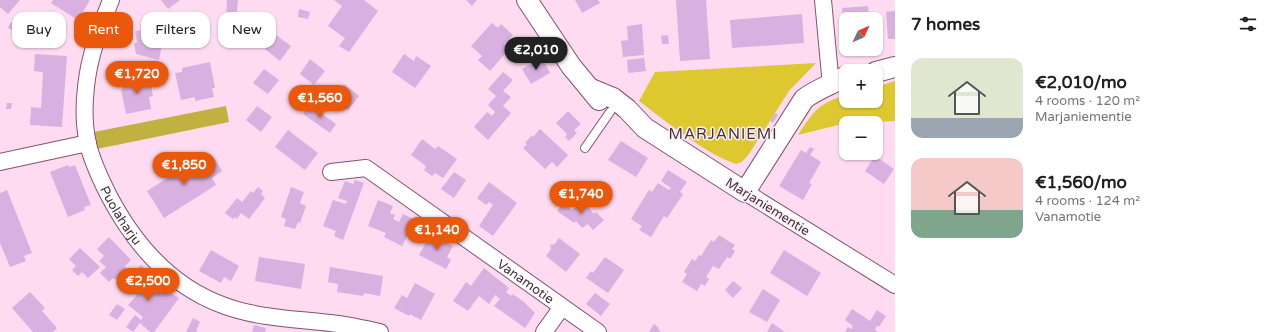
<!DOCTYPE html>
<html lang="en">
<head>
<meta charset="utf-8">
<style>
  :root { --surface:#fff; --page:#f2f2f2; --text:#202124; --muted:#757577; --accent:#ea580c }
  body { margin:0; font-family:"Varela Round",sans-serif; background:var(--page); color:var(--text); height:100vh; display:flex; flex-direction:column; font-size:15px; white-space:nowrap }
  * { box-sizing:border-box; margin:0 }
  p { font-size:13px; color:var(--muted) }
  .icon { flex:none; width:22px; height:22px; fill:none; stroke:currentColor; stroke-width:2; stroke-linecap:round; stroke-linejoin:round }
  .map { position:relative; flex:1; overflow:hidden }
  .drawer { display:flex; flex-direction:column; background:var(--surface); width:380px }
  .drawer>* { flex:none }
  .banner { position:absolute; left:12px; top:12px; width:380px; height:36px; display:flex; gap:8px }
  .needle { width:26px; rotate:46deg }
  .tools { position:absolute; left:839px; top:12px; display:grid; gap:8px }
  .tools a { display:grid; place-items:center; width:44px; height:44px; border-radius:8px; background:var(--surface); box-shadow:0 1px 3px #0004; font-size:20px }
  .price { position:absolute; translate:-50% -34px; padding:0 9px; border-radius:14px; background:var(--accent); color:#fff; font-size:13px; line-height:26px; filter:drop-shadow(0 1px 2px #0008) }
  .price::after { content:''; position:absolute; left:50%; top:24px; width:12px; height:9px; margin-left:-6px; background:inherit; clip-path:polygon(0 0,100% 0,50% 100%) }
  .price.current { background:#222; color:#fff }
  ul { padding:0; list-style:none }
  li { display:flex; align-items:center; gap:12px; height:100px; padding:0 16px }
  li span { display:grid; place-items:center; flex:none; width:112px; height:80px; border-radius:12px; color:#555 }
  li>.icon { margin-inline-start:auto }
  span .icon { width:48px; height:48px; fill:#fffc; stroke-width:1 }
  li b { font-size:17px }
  h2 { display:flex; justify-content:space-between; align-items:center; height:48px; padding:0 16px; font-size:17px }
  .chip { padding:0 14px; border-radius:12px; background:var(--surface); box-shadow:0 1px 3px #0004; font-size:14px; line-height:36px }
  .chip.current { background:var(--accent); color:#fff }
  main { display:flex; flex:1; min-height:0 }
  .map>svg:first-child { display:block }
  .green { fill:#ddc830 }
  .forest { fill:#c1b141 }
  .building { fill:#d9b1e1 }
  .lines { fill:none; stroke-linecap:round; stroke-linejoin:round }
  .service-casing { stroke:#835272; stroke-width:10 }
  .minor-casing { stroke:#835272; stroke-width:18 }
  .tertiary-casing { stroke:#835272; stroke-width:22 }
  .service { stroke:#fff; stroke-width:8 }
  .minor { stroke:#fff; stroke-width:16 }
  .tertiary { stroke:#fff; stroke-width:20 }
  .labels { text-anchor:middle; stroke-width:3; stroke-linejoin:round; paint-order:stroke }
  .street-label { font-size:13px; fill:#46303e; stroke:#fcf0f7 }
  .quarter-label { font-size:15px; letter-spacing:1px; fill:#46303e; stroke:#fcf0f7 }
</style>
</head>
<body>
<main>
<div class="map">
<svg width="895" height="332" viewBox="0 0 895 332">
  <rect width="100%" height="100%" fill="#fedbf0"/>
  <g class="green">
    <path d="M816 63 789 91 749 154 742 162 736 164C704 153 667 122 639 101L655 72Z"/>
    <path d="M895 81V121L846 123 798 135C814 111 817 104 846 95V101H876V87Z"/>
  </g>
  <path class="forest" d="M226 106 229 122 97 149 94 132Z"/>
  <g class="building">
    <path d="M0 0H20L8 14 0 7Z"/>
    <path d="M53 0H90L78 20 51 3Z"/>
    <path d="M161 0H180L168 9Z"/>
    <path d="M227 0H238L235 35H225Z"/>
    <path d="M334 0H364L378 11 349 52 339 46 345 38 328 26 342 6Z"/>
    <path d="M466 0H477L472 6Z"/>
    <path d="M575 0H598L600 3 582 13Z"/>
    <path d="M676 0H706L710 59 680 61Z"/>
    <path d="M868 6 869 19H846V38L844 39 842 8Z"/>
    <path d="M299 9 310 12 308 19 298 17Z"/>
    <path d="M895 11V39H888L886 12Z"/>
    <path d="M802 14 804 43 732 48 730 20Z"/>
    <path d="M11 22 17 25 14 31 8 28Z"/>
    <path d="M492 23 498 28 501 24 513 35 504 44 510 48 490 71 478 60 482 56 471 46Z"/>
    <path d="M642 24 644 55 623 57 621 41 628 40 627 26Z"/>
    <path d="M159 28 162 44 159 60 136 54 134 43H137L135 31Z"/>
    <path d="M276 35 291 46 280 61 265 49Z"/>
    <path d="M668 35 669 44H662L661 36Z"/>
    <path d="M35 54 67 56 62 127 30 125 31 107 41 108 43 72 34 71Z"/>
    <path d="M404 54 414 61 416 56 431 66 415 88 392 72Z"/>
    <path d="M542 58 550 73 531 84 522 69Z"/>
    <path d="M644 58 646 71 628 73 627 60Z"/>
    <path d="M310 59 325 71 314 85 300 74Z"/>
    <path d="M210 62 215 88H212L214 97 195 101V97L181 100 175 73 182 72V68Z"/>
    <path d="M264 69 279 80 268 94 253 83Z"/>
    <path d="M503 72 513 80 503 91 511 97 503 106 511 113 488 140 474 127 487 112 492 116 495 112 488 105 496 96 488 89Z"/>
    <path d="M149 76 153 96 149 97 151 109 126 114 121 89H123L121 81Z"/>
    <path d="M344 84 359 96 348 110 333 99Z"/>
    <path d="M7 103H12L11 109H6Z"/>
    <path d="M310 105 336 124 330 133 303 114Z"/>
    <path d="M257 106 272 117 261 132 246 120Z"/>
    <path d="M568 111 581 124 574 130 577 133 569 141 565 137 567 134 556 123Z"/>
    <path d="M775 113 778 115 773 123 770 121Z"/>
    <path d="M540 129 568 155 557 167 552 162 545 169 523 148 527 144 525 143 532 135 533 137Z"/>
    <path d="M288 130 318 153 305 170 275 147Z"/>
    <path d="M422 139 435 149 438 146 457 159 443 178 435 173 432 176 424 170 426 166 411 155Z"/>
    <path d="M621 141 648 158 636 177 608 160Z"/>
    <path d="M810 147 814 149 810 155 821 162 809 183 812 184 803 200 779 186 801 150 806 153Z"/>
    <path d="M875 156 894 169 884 184 865 171Z"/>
    <path d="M199 158 203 165 214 158 222 171 212 178 216 185 164 218 147 191Z"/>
    <path d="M68 165 69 167 75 165 91 205 84 207 85 210 68 217 50 172Z"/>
    <path d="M668 170 687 182 680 192 683 194 667 218 664 216 651 237 639 230 642 226 631 219 649 190 652 192 658 183 669 190 671 188 661 181Z"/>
    <path d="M454 172 466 180 454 198 441 189Z"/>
    <path d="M355 180 364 183 343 240 334 236 336 231 323 226 333 200 346 204 347 201 338 198 345 181 353 184Z"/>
    <path d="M489 182 517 203 493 236 479 226 493 205 489 202 486 205 477 198Z"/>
    <path d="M258 187 263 191 261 194 265 198 249 219 241 213 237 219 235 217 233 219 225 213 237 198 242 202 251 191 253 193Z"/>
    <path d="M291 187 304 192 300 203 306 206 300 223 298 222 295 229 284 226 286 219 281 217Z"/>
    <path d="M7 190 32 253 24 256 26 261 10 267 0 243V193Z"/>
    <path d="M378 200 393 206 390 213 395 215 393 219 399 222 403 214 416 220 402 246 384 237 386 233 368 226Z"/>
    <path d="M583 201 594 214 596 212 604 220 593 230 588 224 582 228 576 221 574 223 557 211 563 203 572 210Z"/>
    <path d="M432 232 441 237 440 240 453 246 447 257 451 260 446 269 419 255Z"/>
    <path d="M719 235 735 245 732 249 735 251 730 259 727 257 719 269 713 266 706 277 709 279 705 286 701 284 697 291 682 282 687 274 684 272 692 259 695 261 699 255 701 256 711 240 714 242Z"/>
    <path d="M109 237 131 260 125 266 126 268 115 280 113 278 109 282 100 273 106 267 99 261 104 256 97 249Z"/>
    <path d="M559 238 580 254 566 272 546 256 551 249 550 245 555 244Z"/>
    <path d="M80 248 100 267 88 278 82 272 78 276 72 270 76 266 69 259Z"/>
    <path d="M211 250 239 266 231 281 224 277 221 283 199 271Z"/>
    <path d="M784 250 821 273 807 296 770 273Z"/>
    <path d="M259 257 305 264 301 289 255 281Z"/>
    <path d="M605 257 624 270 608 293 586 278 591 271 593 273Z"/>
    <path d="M141 265 150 273 143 281 161 295 166 290 179 298 154 332H150L140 323 133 332 126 327 135 315 141 320 143 317 128 305 137 295 121 284Z"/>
    <path d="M330 267 383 276 380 296 364 293 363 296 337 292 338 284 328 282Z"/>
    <path d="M484 268 509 288 506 292 511 296 512 294 523 301 535 313 525 328 494 306 500 299 495 295 489 304 479 296 468 311 453 301 466 282 471 286Z"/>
    <path d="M733 281 742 288 733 298 725 290Z"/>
    <path d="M415 283 435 294 421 320 410 314 409 316 394 308 402 295 407 298Z"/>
    <path d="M763 289 780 300 767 322 749 312Z"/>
    <path d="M30 292 45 308 42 311 57 328 53 332H33L12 308Z"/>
    <path d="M595 293 610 304 601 316 586 304Z"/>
    <path d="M117 304 125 309 117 320 109 315Z"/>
    <path d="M852 309 870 321 877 310 886 316 879 327 877 326 875 330 878 332H845L848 327 851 329 853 326 845 320Z"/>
    <path d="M193 318 200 322 196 331 199 332H186Z"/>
    <path d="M772 323 785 332H767Z"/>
    <path d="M654 324 659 328 658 329 661 332H649Z"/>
    <path d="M254 325 266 328 265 332H252Z"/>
  </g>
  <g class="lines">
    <defs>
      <path id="service" d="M585 148 610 112"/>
      <g id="minor">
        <path id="s1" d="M111 0C100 28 89 56 86 87 84 104 84 126 88 144 92 161 100 178 108 194 134 244 171 287 225 306 261 319 301 319 338 324 352 326 366 329 380 332"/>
        <path d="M823 0 831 86"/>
        <path d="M0 162 88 143"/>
        <path id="s2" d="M331 172 366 168 598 332"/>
        <path d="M745 192 895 285"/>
        <path d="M544 332 562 307"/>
      </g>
      <g id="tertiary">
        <path d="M527 0 571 66 599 100"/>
        <path d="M876 72 895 67"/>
        <path d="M591 89 613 98 627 109 645 128 745 192 804 99C817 89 833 84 846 76"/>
      </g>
    </defs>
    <use href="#service" class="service-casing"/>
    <use href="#minor" class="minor-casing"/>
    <use href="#tertiary" class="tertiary-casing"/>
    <use href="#service" class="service"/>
    <use href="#minor" class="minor"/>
    <use href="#tertiary" class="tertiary"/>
  </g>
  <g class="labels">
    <g class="street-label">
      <text transform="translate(768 206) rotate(32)" y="5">Marjaniementie</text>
      <text dy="5" stroke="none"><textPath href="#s1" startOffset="227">Puolaharju</textPath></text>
      <text dy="5" stroke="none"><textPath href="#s2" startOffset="231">Vanamotie</textPath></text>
    </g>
    <g class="quarter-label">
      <text x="723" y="139">MARJANIEMI</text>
    </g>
  </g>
</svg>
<div class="tools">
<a><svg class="needle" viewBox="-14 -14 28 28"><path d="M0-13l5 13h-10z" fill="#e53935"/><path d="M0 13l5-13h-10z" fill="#757577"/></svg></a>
<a>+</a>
<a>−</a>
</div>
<b class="price current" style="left:536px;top:71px">€2,010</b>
<b class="price" style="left:137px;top:95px">€1,720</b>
<b class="price" style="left:320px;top:119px">€1,560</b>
<b class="price" style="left:184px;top:186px">€1,850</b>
<b class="price" style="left:581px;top:215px">€1,740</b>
<b class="price" style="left:437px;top:251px">€1,140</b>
<b class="price" style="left:148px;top:302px">€2,500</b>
<div class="banner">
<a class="chip">Buy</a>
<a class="chip current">Rent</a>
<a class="chip">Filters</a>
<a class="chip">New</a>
</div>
</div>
<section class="drawer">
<h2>7 homes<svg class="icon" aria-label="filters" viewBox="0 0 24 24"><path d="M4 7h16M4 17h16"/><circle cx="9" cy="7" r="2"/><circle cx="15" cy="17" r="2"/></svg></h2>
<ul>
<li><span style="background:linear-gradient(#dfe7d0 75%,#9aa5b1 0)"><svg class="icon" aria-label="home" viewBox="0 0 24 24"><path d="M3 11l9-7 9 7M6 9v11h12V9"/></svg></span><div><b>€2,010/mo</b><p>4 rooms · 120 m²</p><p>Marjaniementie</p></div></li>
<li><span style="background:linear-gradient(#f6c9c9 65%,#7fa58c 0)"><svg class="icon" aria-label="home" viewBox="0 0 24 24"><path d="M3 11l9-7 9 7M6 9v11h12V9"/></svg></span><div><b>€1,560/mo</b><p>4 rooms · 124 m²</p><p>Vanamotie</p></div></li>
</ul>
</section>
</main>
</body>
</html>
